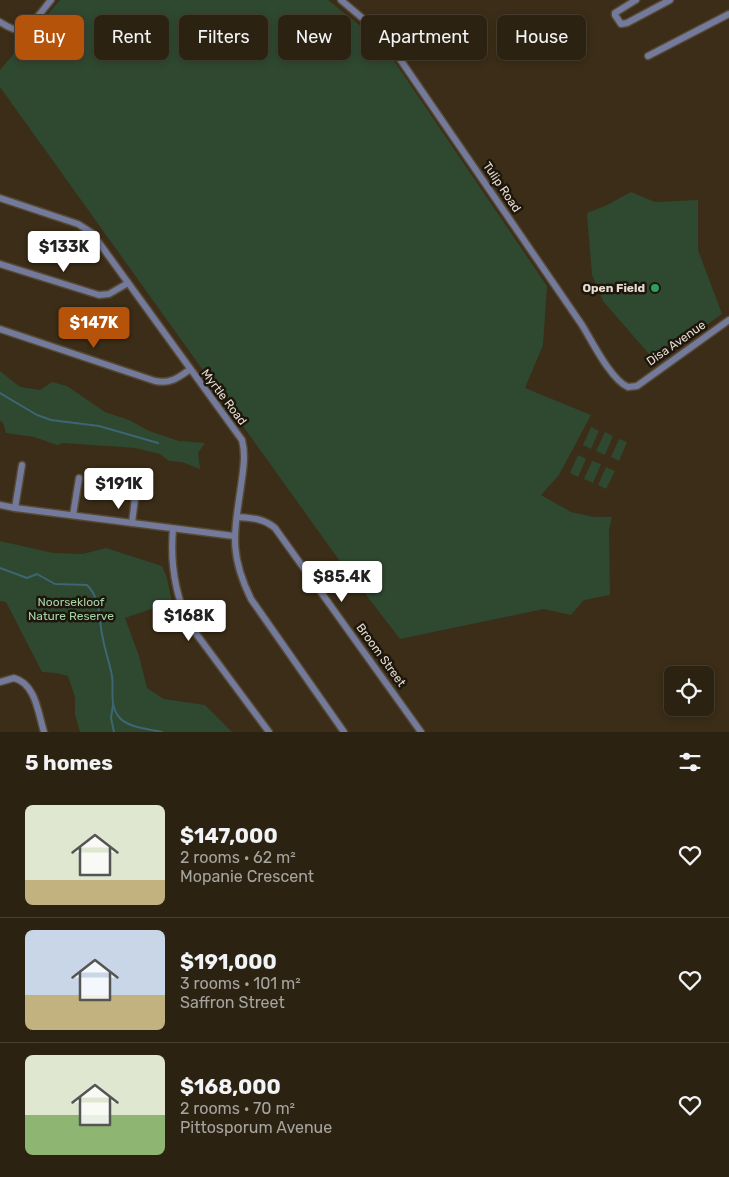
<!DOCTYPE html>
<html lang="en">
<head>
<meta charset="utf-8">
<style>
  :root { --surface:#2c2211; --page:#342a1a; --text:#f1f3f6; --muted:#a6a49f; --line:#483f31; --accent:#b45309 }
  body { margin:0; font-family:Rubik,sans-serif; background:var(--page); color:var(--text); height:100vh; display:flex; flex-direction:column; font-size:19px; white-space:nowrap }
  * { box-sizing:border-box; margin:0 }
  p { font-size:16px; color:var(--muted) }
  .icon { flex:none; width:28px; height:28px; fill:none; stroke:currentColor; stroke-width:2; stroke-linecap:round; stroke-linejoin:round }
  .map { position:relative; height:732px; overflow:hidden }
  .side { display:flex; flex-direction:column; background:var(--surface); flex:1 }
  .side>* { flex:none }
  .banner { position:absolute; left:15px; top:15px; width:700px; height:45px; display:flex; gap:10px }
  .tools { position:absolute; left:664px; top:666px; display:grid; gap:10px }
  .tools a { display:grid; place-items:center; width:50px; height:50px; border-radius:8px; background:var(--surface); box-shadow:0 2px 8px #0003,0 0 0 1px var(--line); font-size:25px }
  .price { position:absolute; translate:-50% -42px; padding:0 11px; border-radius:5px; background:#fff; color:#222; font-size:16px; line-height:32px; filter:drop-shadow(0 1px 2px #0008) }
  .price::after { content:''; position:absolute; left:50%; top:30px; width:15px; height:11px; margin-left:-8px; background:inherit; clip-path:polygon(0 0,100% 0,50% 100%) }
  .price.current { background:var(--accent); color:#fff }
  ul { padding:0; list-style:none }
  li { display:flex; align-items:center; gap:15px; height:125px; padding:0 25px }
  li+li { border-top:1px solid var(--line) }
  li span { display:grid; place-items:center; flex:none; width:140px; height:100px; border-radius:8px; color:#555 }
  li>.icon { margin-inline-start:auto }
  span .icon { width:60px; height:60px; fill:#fffc; stroke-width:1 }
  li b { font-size:21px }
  h2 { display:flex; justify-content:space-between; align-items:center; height:60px; padding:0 25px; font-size:21px }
  .pill { padding:0 18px; border-radius:8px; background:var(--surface); box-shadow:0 2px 8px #0003,0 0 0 1px var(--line); font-size:18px; line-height:45px }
  .pill.current { background:var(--accent); color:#fff }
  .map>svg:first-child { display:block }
  .green { fill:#2f4830 }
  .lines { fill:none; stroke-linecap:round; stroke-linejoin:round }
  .stream { stroke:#3c6674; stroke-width:2 }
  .street-casing { stroke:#564934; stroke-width:9 }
  .street { stroke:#747a9b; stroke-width:6 }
  .leisure-dot { fill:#2e9e5b; stroke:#1d160d; stroke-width:2 }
  .labels { text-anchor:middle; stroke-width:5; stroke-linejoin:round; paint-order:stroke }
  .street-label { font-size:12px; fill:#e5dccf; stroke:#1d160d }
  .poi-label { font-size:12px; font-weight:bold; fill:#e5dccf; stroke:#1d160d; text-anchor:end }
  .park-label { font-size:12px; fill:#a5d5a6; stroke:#1d160d }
</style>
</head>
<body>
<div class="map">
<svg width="729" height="732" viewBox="0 0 729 732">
  <rect width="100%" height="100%" fill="#3b2d17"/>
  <g class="green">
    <path d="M60 0H328L382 43 547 286 543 345 525 388 591 415 559 475 541 495 571 512 594 517H612L609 530 610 595 584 600 571 615 544 609 400 639 339 560 0 87V70Z"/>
    <path d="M631 192 655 202 698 200V250L722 314 655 361 603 301 592 275 587 213 607 205Z"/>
    <path d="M0 371 20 387 40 390 52 382 67 386 105 412 129 420 149 431 179 441 205 443 198 453 200 469 182 462 169 461 160 454 135 448 63 443 57 445 34 437 6 433 3 423 0 420Z"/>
    <path d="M591 427 599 431 591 449 583 445Z"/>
    <path d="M605 432 613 436 605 455 596 451Z"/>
    <path d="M619 439 627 442 619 461 611 457Z"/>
    <path d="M578 455 586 459 578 477 570 473Z"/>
    <path d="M592 461 601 464 593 483 584 479Z"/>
    <path d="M606 467 615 471 606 489 598 485Z"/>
    <path d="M0 541 53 553 83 554 106 548 162 566 167 578 172 602 125 618 139 656 147 688 164 699 205 705 232 732H80L75 715V697L68 676 56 673 42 672 6 602 0 601Z"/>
  </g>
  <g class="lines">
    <g class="stream">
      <path d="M0 393 37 415 51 420 99 426 158 443"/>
      <path d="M0 568 27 578 37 574 55 584 87 585C102 600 98 619 103 639 105 651 110 664 112 676 114 690 109 705 119 717 128 728 149 729 162 732"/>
      <path d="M113 705 111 718 114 732"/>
    </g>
    <defs>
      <g id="street">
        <path d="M341 0 381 34 391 46 582 325C592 341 611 380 628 387L637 386 729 320"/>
        <path d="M636 0 615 13V15L621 24 627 23 670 0"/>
        <path d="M0 22C5 25 12 30 19 30 30 30 44 8 51 0"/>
        <path d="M648 56 729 14"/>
        <path d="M0 198 78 224 92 233 242 440C246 456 243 470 241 486 234 534 229 554 251 599L344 732"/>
        <path d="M0 264 99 295 109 294 128 283"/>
        <path d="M0 329 155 381C170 384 178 378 189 370"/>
        <path d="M0 505 15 508 234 536"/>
        <path d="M15 508 22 465"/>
        <path d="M73 515 79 478"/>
        <path d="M237 517C251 518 263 518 275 528L421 732"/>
        <path d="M132 523 137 482"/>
        <path d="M173 529C170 563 175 594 189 624L269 732"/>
        <path d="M0 682 14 678C36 684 38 713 44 732"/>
      </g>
    </defs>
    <use href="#street" class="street-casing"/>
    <use href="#street" class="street"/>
  </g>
  <circle class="leisure-dot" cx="655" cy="288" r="5"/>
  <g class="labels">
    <g class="street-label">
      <text transform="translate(502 187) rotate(56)" y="4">Tulip Road</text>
      <text transform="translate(676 343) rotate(-35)" y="4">Disa Avenue</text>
      <text transform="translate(224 397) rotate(53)" y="4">Myrtle Road</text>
      <text transform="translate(381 655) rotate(54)" y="4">Broom Street</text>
    </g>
    <g class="poi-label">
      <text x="645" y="292">Open Field</text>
    </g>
    <g class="park-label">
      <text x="71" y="606">Noorsekloof<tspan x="71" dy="14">Nature Reserve</tspan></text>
    </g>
  </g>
</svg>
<div class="tools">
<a><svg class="icon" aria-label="locate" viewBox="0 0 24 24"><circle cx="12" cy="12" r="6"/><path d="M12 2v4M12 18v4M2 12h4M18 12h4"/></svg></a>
</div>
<b class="price" style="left:64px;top:273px">$133K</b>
<b class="price current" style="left:94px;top:349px">$147K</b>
<b class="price" style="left:119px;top:510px">$191K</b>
<b class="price" style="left:342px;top:603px">$85.4K</b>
<b class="price" style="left:189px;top:642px">$168K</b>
<div class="banner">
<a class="pill current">Buy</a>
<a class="pill">Rent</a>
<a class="pill">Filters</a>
<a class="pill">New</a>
<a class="pill">Apartment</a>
<a class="pill">House</a>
</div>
</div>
<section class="side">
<h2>5 homes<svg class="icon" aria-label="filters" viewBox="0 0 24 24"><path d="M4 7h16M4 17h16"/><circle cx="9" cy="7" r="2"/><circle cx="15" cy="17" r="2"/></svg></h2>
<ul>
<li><span style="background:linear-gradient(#dfe7d0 75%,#c2b280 0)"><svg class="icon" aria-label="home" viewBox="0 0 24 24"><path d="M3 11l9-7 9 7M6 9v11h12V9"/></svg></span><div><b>$147,000</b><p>2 rooms · 62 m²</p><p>Mopanie Crescent</p></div><svg class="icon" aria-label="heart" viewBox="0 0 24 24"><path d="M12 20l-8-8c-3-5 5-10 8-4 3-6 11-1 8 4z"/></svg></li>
<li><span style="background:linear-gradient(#c9d6e8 65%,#c2b280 0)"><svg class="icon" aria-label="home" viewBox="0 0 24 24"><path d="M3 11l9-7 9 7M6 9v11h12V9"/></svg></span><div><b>$191,000</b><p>3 rooms · 101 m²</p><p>Saffron Street</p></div><svg class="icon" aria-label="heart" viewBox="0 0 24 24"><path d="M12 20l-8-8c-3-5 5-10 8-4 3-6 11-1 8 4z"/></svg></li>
<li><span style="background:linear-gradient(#dfe7d0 60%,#8fb573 0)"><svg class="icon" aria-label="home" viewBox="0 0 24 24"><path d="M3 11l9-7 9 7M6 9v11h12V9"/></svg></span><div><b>$168,000</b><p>2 rooms · 70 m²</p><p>Pittosporum Avenue</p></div><svg class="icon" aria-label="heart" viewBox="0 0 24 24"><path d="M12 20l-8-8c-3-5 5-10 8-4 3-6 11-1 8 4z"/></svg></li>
</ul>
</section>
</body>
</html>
